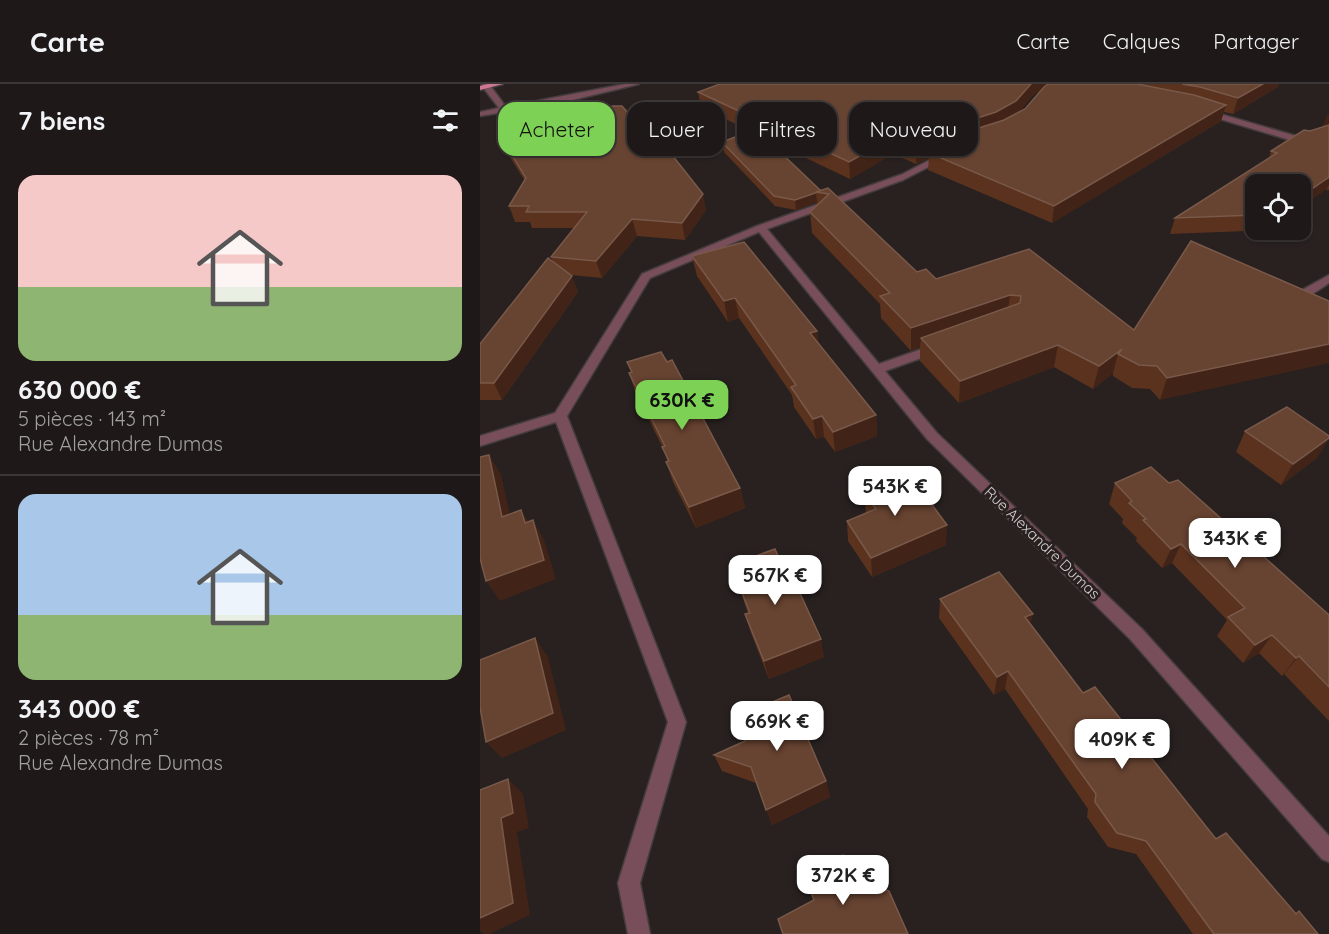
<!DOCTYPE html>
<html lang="fr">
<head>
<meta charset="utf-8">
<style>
  :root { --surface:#1e1918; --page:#262221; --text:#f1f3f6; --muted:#a1a0a2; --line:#3c3837; --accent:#7dd154 }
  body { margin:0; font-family:Quicksand,sans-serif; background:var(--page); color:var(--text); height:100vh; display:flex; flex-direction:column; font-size:22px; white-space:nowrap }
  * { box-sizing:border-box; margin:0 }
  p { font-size:20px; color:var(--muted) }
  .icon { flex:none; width:33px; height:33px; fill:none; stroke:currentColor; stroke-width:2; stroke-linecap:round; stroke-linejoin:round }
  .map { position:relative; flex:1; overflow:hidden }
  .drawer { display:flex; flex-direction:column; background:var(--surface); width:480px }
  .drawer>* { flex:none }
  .banner { position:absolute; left:18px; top:18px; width:570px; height:54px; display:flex; gap:12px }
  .buttons { position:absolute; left:765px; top:90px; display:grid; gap:12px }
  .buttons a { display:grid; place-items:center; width:66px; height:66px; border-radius:12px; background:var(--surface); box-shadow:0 2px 4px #0004,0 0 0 2px var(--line); font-size:30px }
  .price { position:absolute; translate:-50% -51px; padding:0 14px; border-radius:12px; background:#fff; color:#222; font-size:20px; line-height:39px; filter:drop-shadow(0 2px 3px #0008) }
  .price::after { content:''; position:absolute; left:50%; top:36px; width:18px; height:14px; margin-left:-9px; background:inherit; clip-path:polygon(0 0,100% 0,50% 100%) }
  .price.selected { background:var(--accent); color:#111 }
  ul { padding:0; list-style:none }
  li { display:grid; align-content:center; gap:12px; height:318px; padding:0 18px }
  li+li { border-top:2px solid var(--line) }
  li span { display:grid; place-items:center; height:186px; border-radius:18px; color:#555 }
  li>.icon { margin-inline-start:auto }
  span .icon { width:108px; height:108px; fill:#fffc; stroke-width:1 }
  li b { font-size:26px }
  h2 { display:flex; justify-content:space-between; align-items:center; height:72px; padding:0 18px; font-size:26px }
  .chip { padding:0 21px; border-radius:18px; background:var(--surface); box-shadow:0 2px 4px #0004,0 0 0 2px var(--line); font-size:21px; line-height:54px }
  .chip.selected { background:var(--accent); color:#111 }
  header { display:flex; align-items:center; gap:36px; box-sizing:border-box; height:84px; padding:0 30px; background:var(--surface); border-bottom:2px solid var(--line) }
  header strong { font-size:28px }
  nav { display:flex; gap:33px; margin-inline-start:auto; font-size:21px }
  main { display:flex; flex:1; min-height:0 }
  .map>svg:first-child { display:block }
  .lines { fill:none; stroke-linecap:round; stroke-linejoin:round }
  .service-casing { stroke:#443d3c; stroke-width:3 }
  .minor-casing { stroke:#443d3c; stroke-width:3 }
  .primary-casing { stroke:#443d3c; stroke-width:3 }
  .service { fill:#784e5b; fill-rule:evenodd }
  .minor { fill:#784e5b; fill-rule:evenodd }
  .primary { fill:#cd7793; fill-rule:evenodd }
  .wall { fill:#5a321e; fill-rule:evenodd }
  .shaded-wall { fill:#412417 }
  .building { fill:#674331; stroke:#79594a; stroke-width:1.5 }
  .labels { text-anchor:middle; stroke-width:6; stroke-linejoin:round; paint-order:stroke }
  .street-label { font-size:15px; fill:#d5d0cf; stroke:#282120 }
</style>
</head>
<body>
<header>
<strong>Carte</strong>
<nav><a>Carte</a><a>Calques</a><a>Partager</a></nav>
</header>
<main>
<section class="drawer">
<h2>7 biens<svg class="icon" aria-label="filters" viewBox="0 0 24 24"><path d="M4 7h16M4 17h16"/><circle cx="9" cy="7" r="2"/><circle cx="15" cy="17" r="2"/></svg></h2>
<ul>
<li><span style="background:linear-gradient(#f6c9c9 60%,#8fb573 0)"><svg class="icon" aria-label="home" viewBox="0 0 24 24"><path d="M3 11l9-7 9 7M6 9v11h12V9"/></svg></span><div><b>630 000 €</b><p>5 pièces · 143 m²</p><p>Rue Alexandre Dumas</p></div></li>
<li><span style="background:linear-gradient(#a9c7e8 65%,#8fb573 0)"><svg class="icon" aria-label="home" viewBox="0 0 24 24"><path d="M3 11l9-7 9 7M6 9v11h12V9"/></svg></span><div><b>343 000 €</b><p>2 pièces · 78 m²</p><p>Rue Alexandre Dumas</p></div></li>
</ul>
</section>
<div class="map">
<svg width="849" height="850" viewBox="0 0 849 850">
  <rect width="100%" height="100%" fill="#282120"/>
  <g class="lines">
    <defs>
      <path id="service" d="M465 68 469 71 468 73 423 96 415 94Z"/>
      <g id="minor">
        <path d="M3 0H9L26 23 145 0H159L84 18 0 32V28L19 24 2 2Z"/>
        <path d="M723 25 823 54 849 45V51L823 60 720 29V25Z"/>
        <path d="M420 91 423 92V96L287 145 399 280 456 260H464V266L405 287 457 349 662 545 849 752V778L842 775 650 555 447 355 279 148 170 194 87 332 206 638 160 799 170 850H148L138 799 188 638 76 338 0 362V352L75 329 162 190 277 142Z"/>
        <path d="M849 191V199C833 210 821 220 804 205L810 202 822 206Z"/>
      </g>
      <path id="primary" d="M8 0H23L0 6V2Z"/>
    </defs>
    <use href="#service" class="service-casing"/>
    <use href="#minor" class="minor-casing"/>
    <use href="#primary" class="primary-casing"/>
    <use href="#service" class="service"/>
    <use href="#minor" class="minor"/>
    <use href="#primary" class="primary"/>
  </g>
  <g class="wall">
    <path d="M240 0H799L798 3 753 30 744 28 741 37 572 139 448 86 449 74 436 80 413 70 370 95 288 56 341 107 348 104 437 188 456 195 549 165 654 246 849 217 680 316 670 305 652 304 633 292V289L613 305 574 283 479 319 440 277V263L431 267 401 234 400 220 332 149 330 128 337 121V118L316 126 295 122 244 68 242 58 270 47 221 23 218 8ZM561 6 545 25 539 28 553 11Z"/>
    <path d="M849 30V106L776 100V146H790L690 150 695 134 789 74 791 67 830 47 842 43Z"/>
    <path d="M17 46 226 126 205 156 157 152 122 194 91 191 98 208 22 316H0V260L73 178 71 173 94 144H52L50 138H35L29 122 45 97 23 62Z"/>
    <path d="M212 172 337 247 338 260 396 331 397 352 355 368 344 353 336 355 314 323 312 311 259 234 248 238 217 192Z"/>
    <path d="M147 278 260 404 265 424 216 444 193 398 186 378 187 377 183 364 156 310 149 289 151 288Z"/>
    <path d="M765 347 838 373 801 401 756 368Z"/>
    <path d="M635 399H689L849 531V637L804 590 802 592 779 569 763 579 737 552 747 536 692 479 682 484 656 457 657 454 642 439 643 435 629 420Z"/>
    <path d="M384 408 466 461 392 493 368 457 367 437 386 429Z"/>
    <path d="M253 480 303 483 344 573 289 595 271 549 265 530H268L258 499H259Z"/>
    <path d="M460 515 553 530 550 540 603 609 736 755 816 829 819 827 838 850H713L656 770 628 763 607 733 608 725 525 605 514 611 459 534Z"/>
    <path d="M234 671 346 697 350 713 292 741 276 699 242 687Z"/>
  </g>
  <g class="shaded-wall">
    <path d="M551 0H571L553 11 535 33 449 69V74L436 80V64L491 36Z"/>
    <path d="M783 0H799L798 3 753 30 758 14Z"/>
    <path d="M746 21 741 37 572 139 574 122Z"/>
    <path d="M849 30V43L842 45 847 31Z"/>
    <path d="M412 54 413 70 370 95 369 78Z"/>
    <path d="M849 93V100L847 105 820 124V113Z"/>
    <path d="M336 108 337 118 316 126 315 116Z"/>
    <path d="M223 110 226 126 205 156 202 139Z"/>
    <path d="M152 135 157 152 122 194 116 177Z"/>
    <path d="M92 192 98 208 22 316 14 299Z"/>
    <path d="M530 211 527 233 441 254 440 263 431 267V244Z"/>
    <path d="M255 214 259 234 248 238 244 217Z"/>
    <path d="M337 247 339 267 330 249Z"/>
    <path d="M849 260V279L680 316 687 294Z"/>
    <path d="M578 261 574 283 479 319 480 297Z"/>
    <path d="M642 265 638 270 633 289 613 305 619 282Z"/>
    <path d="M396 331 397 352 355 368 353 348Z"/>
    <path d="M342 332 344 353 336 355 333 335Z"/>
    <path d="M849 354 838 373 801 401 813 380Z"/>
    <path d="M9 371 21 391 35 453 22 433Z"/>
    <path d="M260 404 265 424 216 444 209 423Z"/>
    <path d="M41 426 53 446 45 439Z"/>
    <path d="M53 436 64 456 76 495 20 517 6 497Z"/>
    <path d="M467 441 466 461 392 493 391 474Z"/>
    <path d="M701 460 692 479 682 484 691 465Z"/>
    <path d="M553 530 548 549 545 533Z"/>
    <path d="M792 551 779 569 763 579 775 561Z"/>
    <path d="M55 554 68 573 86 646 22 674 6 658Z"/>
    <path d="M341 555 344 573 289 595 284 577Z"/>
    <path d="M819 572 804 590 802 592 816 574Z"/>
    <path d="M528 587 525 605 514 611 517 593Z"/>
    <path d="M28 695 43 710 49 744 37 748 50 831 9 850H5L0 847V833L21 734Z"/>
    <path d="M346 697 350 713 292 741 286 726Z"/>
  </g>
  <g class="building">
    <path d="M240 0H551L536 17 516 28 491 36 436 64 412 54 369 78 218 8Z"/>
    <path d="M568 0H657L714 11 746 21 574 122 449 69 499 44 524 36 545 25 564 3Z"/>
    <path d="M702 0H783L758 14 720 3Z"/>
    <path d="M133 22H142L186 73 192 71 223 110 202 139 152 135 116 177 71 173 107 128H46L49 122H29L46 94 17 46Z"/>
    <path d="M849 41V93L820 113V100H776V131L695 134 797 69 791 67 824 46 830 47Z"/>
    <path d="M276 45 341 107 315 116 294 112 242 58Z"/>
    <path d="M348 104 437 188 446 185 456 195 549 165 654 246 711 157 849 217V260L687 294 677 282 659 281 638 270 642 265 619 282 578 261 480 297 441 254 540 219 541 212 530 211 431 244 400 212 410 209 330 128 349 110 336 108Z"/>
    <path d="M264 158 337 247 330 249 396 331 353 348 342 332 333 335 311 303 316 301 255 214 244 217 212 172Z"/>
    <path d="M68 174 92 192 14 299H0V260Z"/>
    <path d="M181 268 187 278 192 276 260 404 209 423 186 378 189 377 182 363 185 362 149 289 152 288 147 278Z"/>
    <path d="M807 323 849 352V354L813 380 765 347Z"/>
    <path d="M9 371 22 433 41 426 45 439 53 436 64 476 6 497 0 474V373Z"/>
    <path d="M671 383 689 399 698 396 849 531V603L819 572 816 574 792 551 775 561 748 533 765 524 701 460 691 465 663 436 666 435 649 419 652 417 635 399Z"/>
    <path d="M420 390 435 409 441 406 467 441 391 474 367 437 396 425 384 408Z"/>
    <path d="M295 465 303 483 307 481 341 555 284 577 265 530 270 529 258 499 261 498 253 480Z"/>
    <path d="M519 488 553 530 545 533 603 609 615 603 736 755 746 749 816 830 819 827 838 850H734L666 757 637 749 615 718 616 710 528 587 517 593 460 515Z"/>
    <path d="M55 554 73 629 6 658 0 623V576Z"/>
    <path d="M309 611 346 697 286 726 271 683 234 671 265 657 257 633Z"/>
    <path d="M28 695 33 729 21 734 33 819 0 834V706Z"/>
    <path d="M363 771 370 790 409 807 428 850H303L298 835 334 816 324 790Z"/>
  </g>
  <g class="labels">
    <g class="street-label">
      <text transform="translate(562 459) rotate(44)" y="5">Rue Alexandre Dumas</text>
    </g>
  </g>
</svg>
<div class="buttons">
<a><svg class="icon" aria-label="locate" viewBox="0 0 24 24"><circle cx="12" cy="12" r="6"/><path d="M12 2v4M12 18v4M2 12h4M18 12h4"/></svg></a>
</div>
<b class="price selected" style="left:202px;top:347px">630K €</b>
<b class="price" style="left:415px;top:433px">543K €</b>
<b class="price" style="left:755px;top:485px">343K €</b>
<b class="price" style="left:295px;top:522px">567K €</b>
<b class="price" style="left:297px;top:668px">669K €</b>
<b class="price" style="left:642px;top:686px">409K €</b>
<b class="price" style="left:363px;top:822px">372K €</b>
<div class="banner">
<a class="chip selected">Acheter</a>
<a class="chip">Louer</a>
<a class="chip">Filtres</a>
<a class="chip">Nouveau</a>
</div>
</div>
</main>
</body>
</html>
